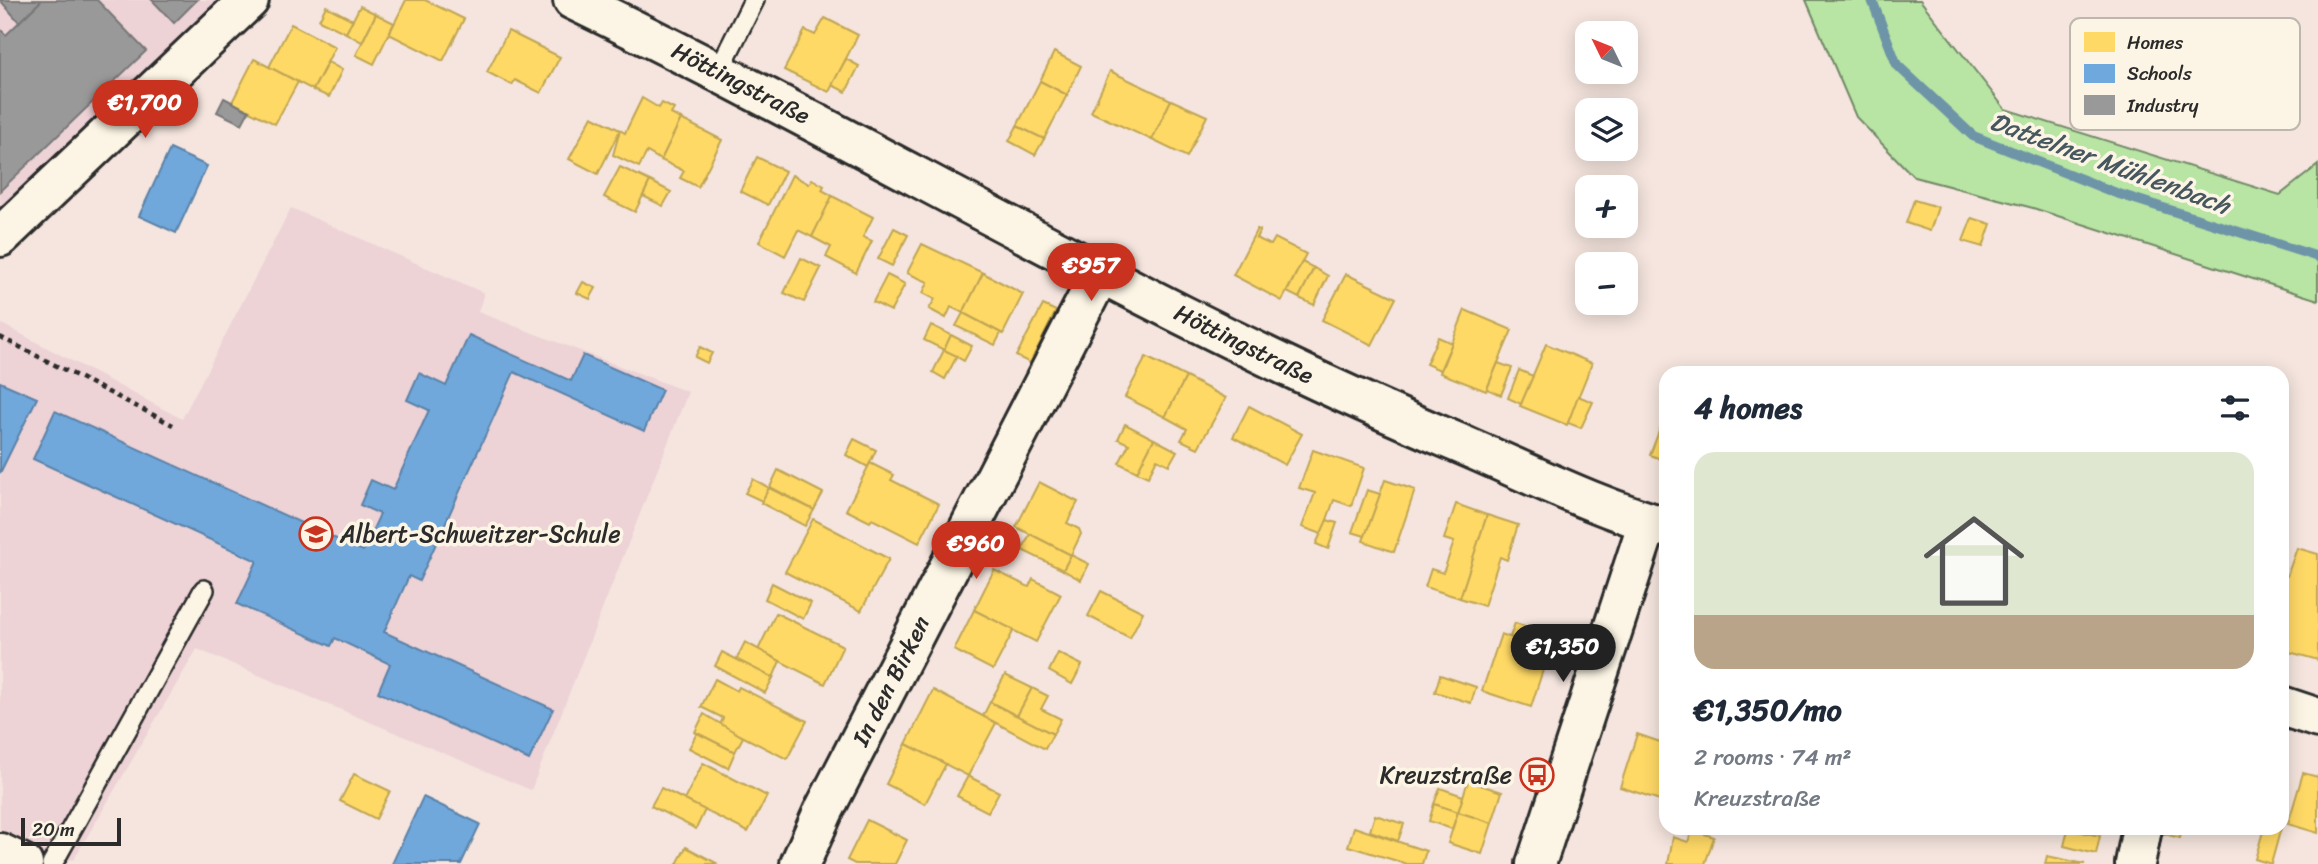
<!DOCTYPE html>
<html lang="en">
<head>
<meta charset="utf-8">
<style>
  :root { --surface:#fff; --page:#f6f6f7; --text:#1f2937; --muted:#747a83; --line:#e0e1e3; --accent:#c8321e }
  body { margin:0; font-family:Sriracha,sans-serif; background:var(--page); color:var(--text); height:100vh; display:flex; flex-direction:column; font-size:26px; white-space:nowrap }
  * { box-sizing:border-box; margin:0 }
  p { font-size:23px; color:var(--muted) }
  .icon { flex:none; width:38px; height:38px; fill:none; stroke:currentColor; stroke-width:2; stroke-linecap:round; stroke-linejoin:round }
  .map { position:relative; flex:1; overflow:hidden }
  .details { position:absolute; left:1659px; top:366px; width:630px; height:469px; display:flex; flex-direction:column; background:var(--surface); border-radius:21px; box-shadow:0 4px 18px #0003 }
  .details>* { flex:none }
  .needle { width:46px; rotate:313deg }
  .controls { position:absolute; left:1575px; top:21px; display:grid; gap:14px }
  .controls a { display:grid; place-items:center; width:63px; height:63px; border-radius:14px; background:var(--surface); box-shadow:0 4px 18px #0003; font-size:35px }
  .scale { position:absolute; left:21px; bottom:18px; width:100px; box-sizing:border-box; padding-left:7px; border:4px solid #2b2b2b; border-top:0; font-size:19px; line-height:24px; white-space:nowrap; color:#2b2b2b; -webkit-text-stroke:5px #fcf5e5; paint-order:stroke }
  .price { position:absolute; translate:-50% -60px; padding:0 16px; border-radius:24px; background:var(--accent); color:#fff; font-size:23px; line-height:46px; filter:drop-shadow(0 2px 4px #0008) }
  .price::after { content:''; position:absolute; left:50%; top:42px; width:21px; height:16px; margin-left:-10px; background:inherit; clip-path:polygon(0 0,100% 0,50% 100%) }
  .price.selected { background:#222; color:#fff }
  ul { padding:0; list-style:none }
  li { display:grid; align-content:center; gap:14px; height:371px; padding:0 35px }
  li+li { border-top:2px solid var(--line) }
  li span { display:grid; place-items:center; height:217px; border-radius:21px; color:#555 }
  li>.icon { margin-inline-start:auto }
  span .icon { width:126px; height:126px; fill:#fffc; stroke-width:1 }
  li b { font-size:30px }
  h2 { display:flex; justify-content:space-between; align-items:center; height:84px; padding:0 35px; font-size:30px }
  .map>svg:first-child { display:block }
  .built { fill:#edd2d6 }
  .green { fill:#b8e5a3; stroke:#728867; stroke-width:2 }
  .homes { fill:#ffd966; stroke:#bfa554; stroke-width:2 }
  .schools { fill:#6fa8dc; stroke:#5b82a7; stroke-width:2 }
  .industry { fill:#999; stroke:#787878; stroke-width:2 }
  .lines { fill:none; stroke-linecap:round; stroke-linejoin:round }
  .stream { stroke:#6e94a8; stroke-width:10 }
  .service-casing { stroke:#2b2b2b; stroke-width:24 }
  .minor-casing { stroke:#2b2b2b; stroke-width:44 }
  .path { stroke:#2b2b2b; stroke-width:4.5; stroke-dasharray:5 5; stroke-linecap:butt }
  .service { stroke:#fcf5e5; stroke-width:19 }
  .minor { stroke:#fcf5e5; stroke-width:38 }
  .labels { text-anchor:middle; stroke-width:7; stroke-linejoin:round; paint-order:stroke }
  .street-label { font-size:24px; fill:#2b2b2b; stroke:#fcf5e5 }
  .poi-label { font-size:24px; fill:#2b2b2b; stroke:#fcf5e5; text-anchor:start }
  .water-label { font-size:26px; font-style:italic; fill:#47575f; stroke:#fcf5e5 }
  .key { fill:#fcf5e5; stroke:#bdb8ad; stroke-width:2 }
  .key-label { font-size:19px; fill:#2b2b2b }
</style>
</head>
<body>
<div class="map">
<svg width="2318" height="864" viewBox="0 0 2318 864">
  <rect width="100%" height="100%" fill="#f5e5de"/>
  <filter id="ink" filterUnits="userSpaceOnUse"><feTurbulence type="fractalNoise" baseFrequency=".0143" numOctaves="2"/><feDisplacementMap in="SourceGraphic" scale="14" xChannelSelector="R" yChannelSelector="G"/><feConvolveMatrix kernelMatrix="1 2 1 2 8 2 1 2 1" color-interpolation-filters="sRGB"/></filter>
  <g filter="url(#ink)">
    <g class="built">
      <path d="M0 0H246L0 233Z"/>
      <path d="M291 208 484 293 478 312 688 392 531 790 197 649 74 859 43 864 0 845V323L182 419Z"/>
    </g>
    <path class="green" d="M1806 0H1920L2005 109 2280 195 2318 165V300L2033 208 1914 177 1856 117Z"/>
    <g class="homes">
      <path d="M406 0H425L464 19 443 61 389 34Z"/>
      <path d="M326 6 353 20 346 33 319 20Z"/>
      <path d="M360 6 376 14 362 42 346 33Z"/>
      <path d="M376 14 394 23 374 64 356 55Z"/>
      <path d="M825 18 858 35 829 92 784 70 805 30 815 35Z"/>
      <path d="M291 24 335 47 313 90 269 67Z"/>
      <path d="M508 31 560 57 541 93 515 80 512 85 487 72Z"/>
      <path d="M1054 52 1081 66 1067 95 1040 81Z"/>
      <path d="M254 59 298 82 275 124 232 102Z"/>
      <path d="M846 59 859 66 846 92 832 85Z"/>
      <path d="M328 62 342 70 329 97 313 90Z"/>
      <path d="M1110 71 1171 100 1152 140 1091 112Z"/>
      <path d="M1040 81 1067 95 1044 139 1017 126Z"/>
      <path d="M642 98 659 108 662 103 674 109 671 114 681 119 661 160 647 152 639 167 613 155 620 130 625 133Z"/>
      <path d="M1171 100 1207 116 1187 157 1152 140Z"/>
      <path d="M592 116 620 130 598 174 569 159Z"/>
      <path d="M681 119 722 140 698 187 680 178 684 171 661 160Z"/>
      <path d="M1017 126 1044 139 1035 155 1009 141Z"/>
      <path d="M757 157 785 171 768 205 740 191Z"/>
      <path d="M620 167 650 181 635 212 604 197Z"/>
      <path d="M792 175 809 184 812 179 824 186 822 190 833 196 812 237 798 230 785 256 759 242Z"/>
      <path d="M650 181 671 192 663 206 643 196Z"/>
      <path d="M832 196 873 217 863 237 872 241 856 273 826 257 831 247 812 237Z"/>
      <path d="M1914 200 1938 207 1930 231 1906 223Z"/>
      <path d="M1972 218 1991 224 1983 247 1963 241Z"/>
      <path d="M894 228 908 235 892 266 878 259Z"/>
      <path d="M1257 229 1260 230 1256 238 1271 245 1275 238 1306 254 1282 301 1233 275Z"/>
      <path d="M922 244 983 273 963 313 951 307 946 318 929 309 935 299 923 293 928 282 907 273Z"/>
      <path d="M801 258 821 268 804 302 784 293Z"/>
      <path d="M1302 262 1314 268 1299 298 1287 292Z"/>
      <path d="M1314 268 1328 276 1314 305 1299 298Z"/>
      <path d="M983 273 1023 294 1003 334 963 313Z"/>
      <path d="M1346 274 1396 298 1372 345 1322 320Z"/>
      <path d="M887 275 905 284 891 311 873 302Z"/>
      <path d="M583 282 596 288 590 299 577 293Z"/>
      <path d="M1043 305 1056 311 1030 363 1016 356Z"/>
      <path d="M1465 310 1512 330 1486 391 1440 373Z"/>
      <path d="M963 313 1001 333 995 345 956 326Z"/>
      <path d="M931 325 951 335 944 350 924 340Z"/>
      <path d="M951 335 972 346 964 361 944 350Z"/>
      <path d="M1438 337 1452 343 1440 370 1426 364Z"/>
      <path d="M1546 344 1592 363 1567 425 1520 406Z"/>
      <path d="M700 347 712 353 707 363 695 357Z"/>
      <path d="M944 350 957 356 945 379 933 372Z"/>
      <path d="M1146 357 1186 377 1165 417 1125 397Z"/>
      <path d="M1498 363 1512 368 1501 395 1487 389Z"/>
      <path d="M1519 370 1533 376 1521 404 1508 398Z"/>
      <path d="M1186 377 1226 398 1198 448 1181 440 1187 429 1165 417Z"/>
      <path d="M1578 396 1593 402 1581 428 1568 423Z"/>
      <path d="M1249 406 1302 434 1285 465 1233 437Z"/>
      <path d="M1666 413V461L1650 455Z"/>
      <path d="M1125 424 1154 439 1137 472 1119 463 1129 444 1118 439Z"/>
      <path d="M854 439 876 450 868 467 846 455Z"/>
      <path d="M1154 439 1177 451 1169 465 1157 459 1148 477 1137 472Z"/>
      <path d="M1313 450 1364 468 1351 506 1334 500 1322 534 1302 527 1315 493 1299 488Z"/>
      <path d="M870 463 894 475 891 480 939 504 919 543 872 519 870 522 846 510Z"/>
      <path d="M778 470 823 493 814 510 770 487Z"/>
      <path d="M753 479 769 488 762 501 745 493Z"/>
      <path d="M1385 480 1415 490 1394 552 1363 541Z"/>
      <path d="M1039 482 1078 502 1067 523 1079 529 1081 534 1071 555 1016 527Z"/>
      <path d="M769 488 814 510 805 526 761 503Z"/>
      <path d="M1367 490 1380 494 1365 536 1352 532Z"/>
      <path d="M1456 504 1487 515 1460 598 1425 587 1431 569 1443 573 1454 542 1444 539Z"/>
      <path d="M1487 515 1518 525 1507 560 1500 557 1484 606 1460 598Z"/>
      <path d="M813 519 889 559 861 611 785 572Z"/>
      <path d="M1327 520 1337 523 1328 549 1316 544Z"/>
      <path d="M1030 534 1071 555 1063 570 1022 550Z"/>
      <path d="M2297 548 2318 554V660L2282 650V575L2287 576Z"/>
      <path d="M1071 555 1089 564 1081 580 1063 570Z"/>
      <path d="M994 570 1029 587 1033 579 1061 594 1036 642 974 610Z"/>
      <path d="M772 583 811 603 803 619 765 599Z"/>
      <path d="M1101 591 1143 612 1130 638 1088 616Z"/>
      <path d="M974 610 1014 630 993 670 954 650Z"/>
      <path d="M776 613 843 646 825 684 758 650Z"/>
      <path d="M1515 623 1543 632 1538 647 1510 637Z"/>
      <path d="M1501 634 1549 651 1531 707 1482 691Z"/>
      <path d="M745 642 780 661 773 678 736 660Z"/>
      <path d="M722 652 773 678 765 693 715 666Z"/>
      <path d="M1058 653 1082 665 1072 684 1049 671Z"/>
      <path d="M1005 675 1032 688 1017 716 990 702Z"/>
      <path d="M1440 675 1476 687 1471 703 1435 692Z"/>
      <path d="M715 679 737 691 739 687 807 721 787 759 720 725 723 718 701 707Z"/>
      <path d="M1032 688 1048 696 1041 709 1061 719 1053 734 1017 716Z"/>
      <path d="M933 690 996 723 968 776 906 744Z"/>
      <path d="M990 702 1053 734 1045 749 983 716Z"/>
      <path d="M704 714 743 737 735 752 695 732Z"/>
      <path d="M697 733 735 752 728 768 689 748Z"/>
      <path d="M1637 734 1666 744V782L1660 800 1620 787Z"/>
      <path d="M906 744 946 764 925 804 886 784Z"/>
      <path d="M703 763 767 796 748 832 684 800Z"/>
      <path d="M2303 773 2318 777V833L2288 824Z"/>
      <path d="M354 774 390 791 376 819 340 801Z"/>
      <path d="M968 776 999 792 988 812 957 796Z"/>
      <path d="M1468 781 1502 792 1492 823 1458 812Z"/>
      <path d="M661 788 705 810 696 829 651 806Z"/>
      <path d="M1440 788 1463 796 1458 812 1434 804Z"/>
      <path d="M1434 804 1458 812 1452 829 1429 821Z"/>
      <path d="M1458 812 1492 823 1482 854 1448 843Z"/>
      <path d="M1375 815 1404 824 1398 841 1370 831Z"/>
      <path d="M867 820 907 840 895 864H855L847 860Z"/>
      <path d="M1354 827 1426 851 1422 864H1407L1348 846Z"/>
      <path d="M2161 828H2182L2180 838 2160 833Z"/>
      <path d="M2264 828H2281L2271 864 2255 859Z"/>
      <path d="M2068 829 2100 836 2096 854 2064 846Z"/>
      <path d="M1692 830 1714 837 1705 864H1668L1673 837 1688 842Z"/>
      <path d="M686 847 718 864H677Z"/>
      <path d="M2047 856 2085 864H2045Z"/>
    </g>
    <g class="schools">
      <path d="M170 149 207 166 176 233 139 216Z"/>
      <path d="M469 335 571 381 583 355 662 390 644 431 514 372 419 581 409 576 384 632 553 709 529 760 378 692 390 664 335 638 331 646 237 604 257 561 33 459 55 411 363 551 380 514 360 505 371 480 393 490 429 410 407 400 419 373 446 386Z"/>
      <path d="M0 382 37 398 0 473Z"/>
      <path d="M423 797 480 824 461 864H392Z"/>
    </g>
    <g class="industry">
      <path d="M0 0H42L19 22Z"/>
      <path d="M42 0H97L146 51 0 191V29L6 35Z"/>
      <path d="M152 0H197L174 23Z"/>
      <path d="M224 98 249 111 242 124 217 112Z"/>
    </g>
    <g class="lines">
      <path class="stream" d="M1872 0 1897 65 1973 136 2116 193 2318 257"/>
      <defs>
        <g id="service">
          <path d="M719 70 754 0"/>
          <path d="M52 864 204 590"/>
        </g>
        <g id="minor">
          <path d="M573 0C868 142 1149 313 1451 440 1521 469 1594 507 1666 527"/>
          <path d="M0 237 249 0"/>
          <path d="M2282 706 2318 718"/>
          <path d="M0 853 23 864"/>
          <path d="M800 864 823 812 1100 274"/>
          <path d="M1536 864 1648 522"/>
          <path d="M2135 864 2142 828"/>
        </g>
      </defs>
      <use href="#service" class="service-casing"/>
      <use href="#minor" class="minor-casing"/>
      <path class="path" d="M0 337 173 425"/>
      <use href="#service" class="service"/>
      <use href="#minor" class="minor"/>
    </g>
  </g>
  <defs>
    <symbol id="school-ring" viewBox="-11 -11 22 22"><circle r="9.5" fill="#fcf5e5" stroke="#c8321e" stroke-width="1.5"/><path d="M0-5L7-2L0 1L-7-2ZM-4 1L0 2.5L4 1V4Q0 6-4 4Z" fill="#c8321e"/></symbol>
    <symbol id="bus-ring" viewBox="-11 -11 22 22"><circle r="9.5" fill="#fcf5e5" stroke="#c8321e" stroke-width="1.5"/><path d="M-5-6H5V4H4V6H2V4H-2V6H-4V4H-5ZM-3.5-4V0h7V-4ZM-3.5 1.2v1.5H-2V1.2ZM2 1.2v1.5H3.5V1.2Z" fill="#c8321e"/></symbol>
  </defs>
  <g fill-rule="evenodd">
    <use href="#school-ring" x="297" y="515" width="38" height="38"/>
    <use href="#bus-ring" x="1518" y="756" width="38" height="38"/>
  </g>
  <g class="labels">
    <g class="street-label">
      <text transform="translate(741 83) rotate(27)" y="8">Höttingstraße</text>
      <text transform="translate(1244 344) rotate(26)" y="8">Höttingstraße</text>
      <text transform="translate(891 681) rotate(-63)" y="8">In den Birken</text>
    </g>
    <g class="poi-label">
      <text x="340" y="542">Albert-Schweitzer-Schule</text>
      <text x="1512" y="783" text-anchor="end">Kreuzstraße</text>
    </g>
    <g class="water-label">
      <text transform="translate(2110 163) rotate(20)" y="9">Dattelner Mühlenbach</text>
    </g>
  </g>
  <rect x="2070" y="18" width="230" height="112" rx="10" class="key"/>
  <rect x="2084" y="32" width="31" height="20" fill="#ffd966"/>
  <rect x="2084" y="64" width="31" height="19" fill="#6fa8dc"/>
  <rect x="2084" y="95" width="31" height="20" fill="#999"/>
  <g class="key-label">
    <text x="2127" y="49">Homes</text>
    <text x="2127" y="80">Schools</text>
    <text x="2127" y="112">Industry</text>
  </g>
</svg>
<div class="controls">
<a><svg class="needle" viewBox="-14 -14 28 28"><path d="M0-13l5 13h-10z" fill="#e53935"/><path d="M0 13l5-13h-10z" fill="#747a83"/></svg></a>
<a><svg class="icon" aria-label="layers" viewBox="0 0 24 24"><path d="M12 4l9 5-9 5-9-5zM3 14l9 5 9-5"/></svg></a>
<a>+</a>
<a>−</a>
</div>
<div class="scale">20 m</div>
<b class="price" style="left:145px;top:140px">€1,700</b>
<b class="price" style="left:1091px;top:303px">€957</b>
<b class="price" style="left:976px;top:581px">€960</b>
<b class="price selected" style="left:1563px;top:684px">€1,350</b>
<section class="details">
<h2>4 homes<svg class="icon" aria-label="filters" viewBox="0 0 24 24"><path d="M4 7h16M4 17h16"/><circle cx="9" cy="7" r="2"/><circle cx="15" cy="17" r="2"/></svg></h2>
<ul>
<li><span style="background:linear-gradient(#dfe7d0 75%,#b9a48a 0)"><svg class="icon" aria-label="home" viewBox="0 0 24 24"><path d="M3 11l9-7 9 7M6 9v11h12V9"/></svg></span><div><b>€1,350/mo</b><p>2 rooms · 74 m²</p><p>Kreuzstraße</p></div></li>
</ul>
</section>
</div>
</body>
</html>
